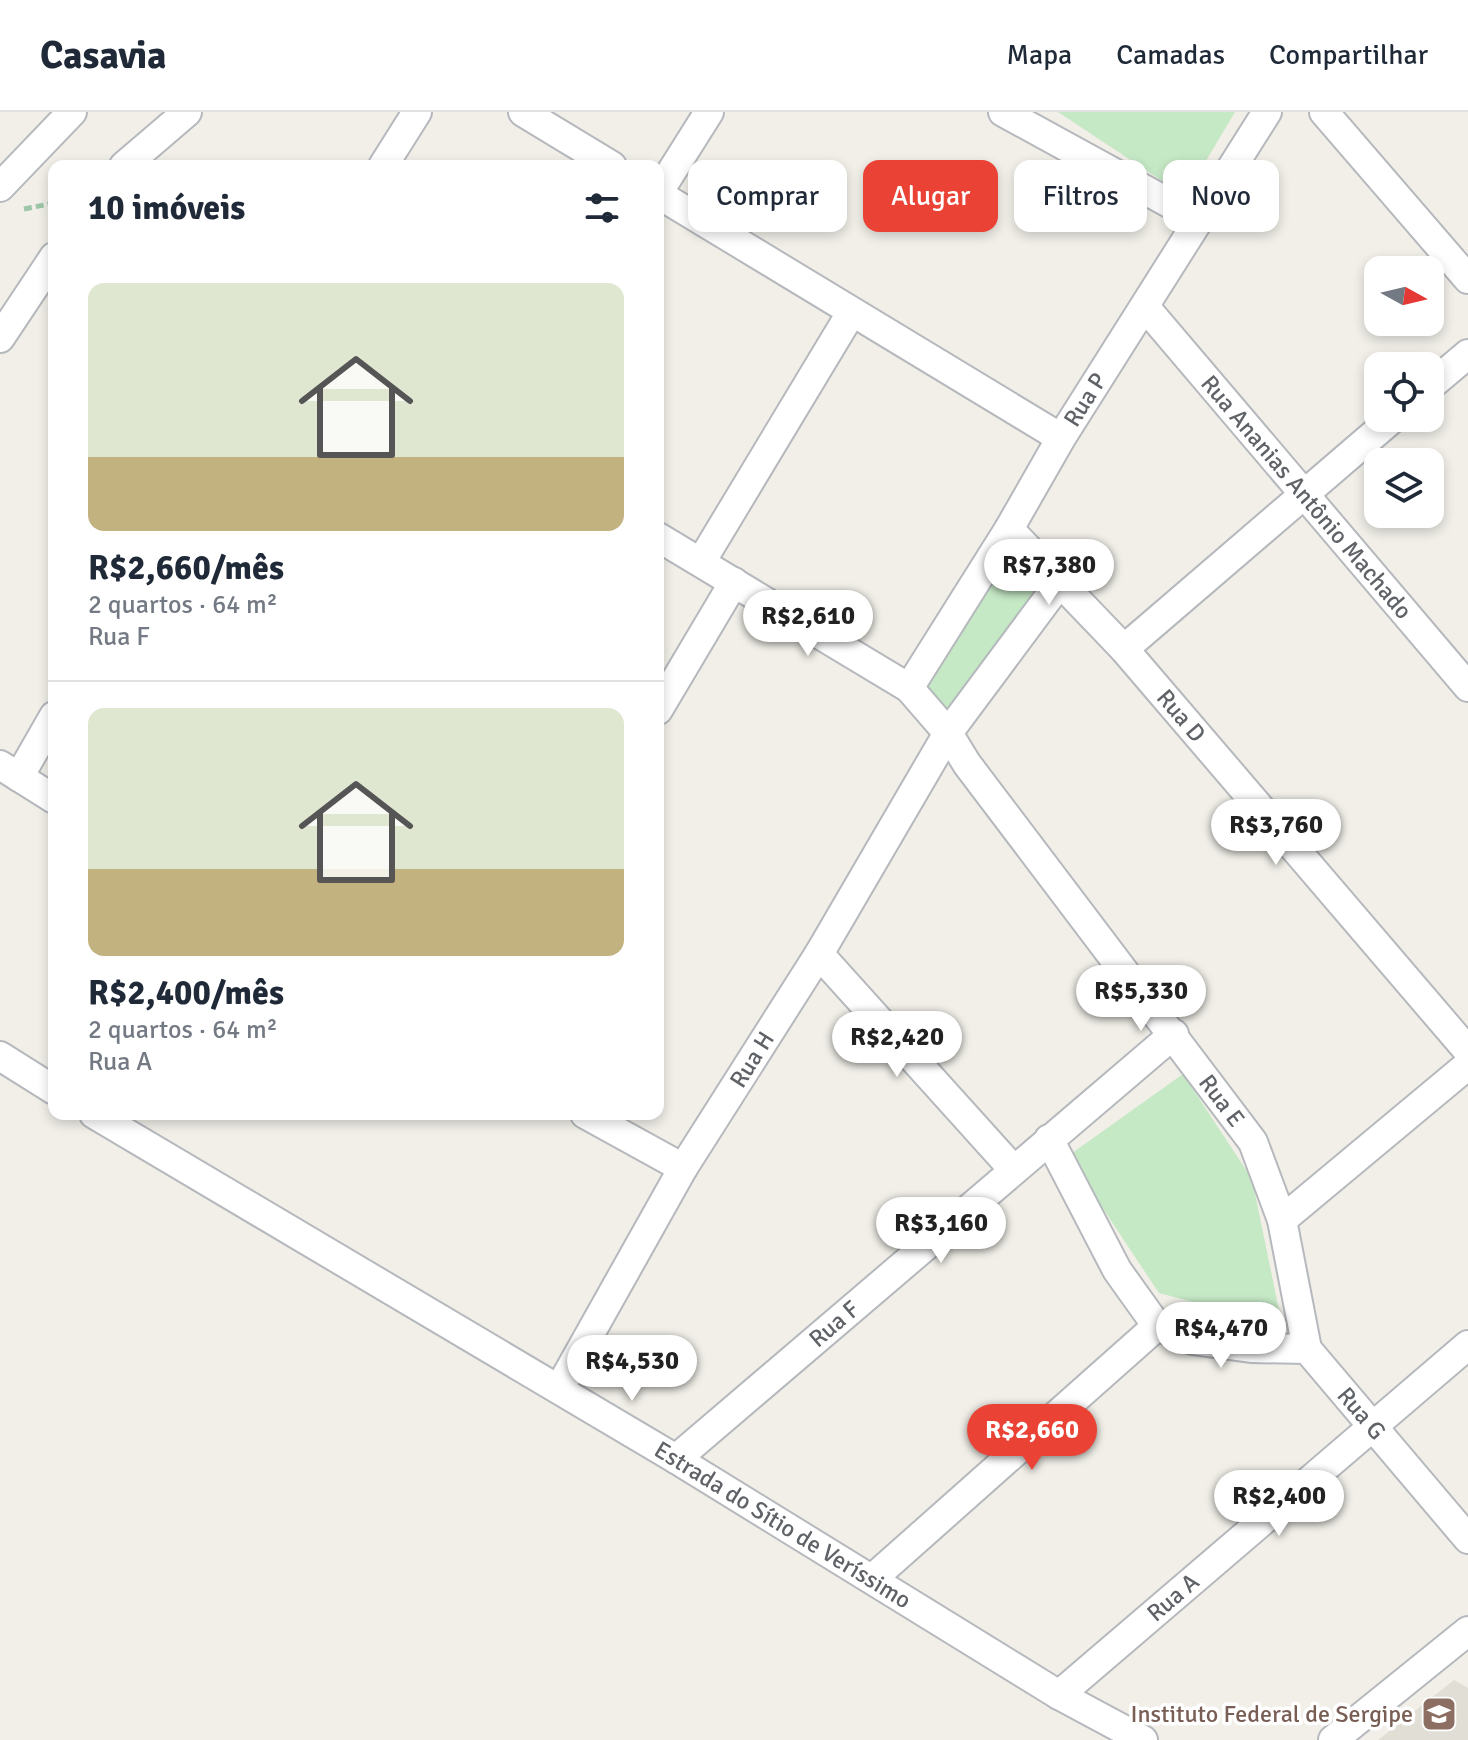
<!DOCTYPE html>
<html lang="pt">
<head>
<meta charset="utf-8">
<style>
  :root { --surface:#fff; --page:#f2f2f3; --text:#1f2937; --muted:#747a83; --line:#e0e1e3; --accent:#ea4335 }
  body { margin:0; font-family:Signika,sans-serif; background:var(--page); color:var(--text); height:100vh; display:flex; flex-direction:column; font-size:30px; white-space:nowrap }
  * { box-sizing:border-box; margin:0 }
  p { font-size:26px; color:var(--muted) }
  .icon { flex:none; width:44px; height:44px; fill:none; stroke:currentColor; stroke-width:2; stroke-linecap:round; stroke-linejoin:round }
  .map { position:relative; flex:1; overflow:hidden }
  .sheet { position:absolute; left:48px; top:48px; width:616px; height:960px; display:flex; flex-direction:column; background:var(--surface); border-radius:16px; box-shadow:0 4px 12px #0003 }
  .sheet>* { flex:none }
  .banner { position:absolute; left:688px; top:48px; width:660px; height:72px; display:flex; gap:16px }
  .needle { width:52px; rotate:98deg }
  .tools { position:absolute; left:1364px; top:144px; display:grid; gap:16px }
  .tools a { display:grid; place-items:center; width:80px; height:80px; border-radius:16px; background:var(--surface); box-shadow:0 4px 12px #0003; font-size:40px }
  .price { position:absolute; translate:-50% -68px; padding:0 18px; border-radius:28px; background:#fff; color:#222; font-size:26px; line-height:52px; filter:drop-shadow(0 2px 4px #0008) }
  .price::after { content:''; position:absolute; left:50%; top:48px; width:24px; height:18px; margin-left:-12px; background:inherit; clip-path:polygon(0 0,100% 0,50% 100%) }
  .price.current { background:var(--accent); color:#fff }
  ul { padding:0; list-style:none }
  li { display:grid; align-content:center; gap:16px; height:424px; padding:0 40px }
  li+li { border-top:2px solid var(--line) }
  li span { display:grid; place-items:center; height:248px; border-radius:16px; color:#555 }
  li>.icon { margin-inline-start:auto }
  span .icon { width:144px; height:144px; fill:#fffc; stroke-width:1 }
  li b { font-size:34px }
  h2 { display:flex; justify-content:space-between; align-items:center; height:96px; padding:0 40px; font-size:34px }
  .tag { padding:0 28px; border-radius:16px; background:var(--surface); box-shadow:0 4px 12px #0003; font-size:28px; line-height:72px }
  .tag.current { background:var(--accent); color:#fff }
  header { display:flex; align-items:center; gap:48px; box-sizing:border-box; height:112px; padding:0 40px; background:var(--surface); border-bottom:2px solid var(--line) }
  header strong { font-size:38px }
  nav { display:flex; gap:44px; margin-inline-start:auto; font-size:28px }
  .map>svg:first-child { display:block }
  .education { fill:#e1ded6 }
  .green { fill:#c5e8c5 }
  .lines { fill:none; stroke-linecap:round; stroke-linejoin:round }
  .minor-casing { stroke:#b5b8bc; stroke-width:32 }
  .path { stroke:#9cc7a9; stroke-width:5; stroke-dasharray:8 4; stroke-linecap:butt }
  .minor { stroke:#fff; stroke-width:28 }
  .labels { text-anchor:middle; stroke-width:7; stroke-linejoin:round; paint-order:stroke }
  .street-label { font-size:24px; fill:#5f6368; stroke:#fff }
  .education-label { font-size:24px; fill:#785e54; stroke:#fff; text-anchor:end }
</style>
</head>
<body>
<header>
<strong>Casavia</strong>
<nav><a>Mapa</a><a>Camadas</a><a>Compartilhar</a></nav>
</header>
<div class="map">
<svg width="1468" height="1628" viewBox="0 0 1468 1628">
  <rect width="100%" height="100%" fill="#f1efe8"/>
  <path class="education" d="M1454 1568 1468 1576V1628H1378Z"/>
  <g class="green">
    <path d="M1058 0H1235L1185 84Z"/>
    <path d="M1009 437 1046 475 946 603 923 578Z"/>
    <path d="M1183 962 1252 1067 1282 1213 1159 1181 1068 1044Z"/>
  </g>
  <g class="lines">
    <defs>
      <g id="minor">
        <path d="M523 0 612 54"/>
        <path d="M1003 0 1200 108"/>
        <path d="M1324 0 1468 167"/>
        <path d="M124 54 187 0"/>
        <path d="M383 54 417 0"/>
        <path d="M0 75 72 0"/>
        <path d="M658 81 709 0"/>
        <path d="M658 82 1061 326"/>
        <path id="s1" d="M1146 196 1468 575"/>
        <path d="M0 226 54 145"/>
        <path d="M1430 274 1468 242"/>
        <path id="s2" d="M1009 417 1124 537 1468 939"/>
        <path d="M701 450 851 201"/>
        <path id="s3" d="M1061 469 948 621 967 652 1253 1030 1282 1108 1307 1237"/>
        <path d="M1124 537 1393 306"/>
        <path id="s4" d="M909 576 1009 417 1061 326 1267 0"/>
        <path d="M658 598 734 470"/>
        <path d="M0 653 54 687"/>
        <path d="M19 665 54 604"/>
        <path d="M819 842 1013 1057"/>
        <path d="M0 944 54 978"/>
        <path id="s5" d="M94 1002 676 1347 1059 1583 1143 1628"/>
        <path d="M585 1002 683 1056"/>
        <path id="s6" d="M1049 1027 1117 1158 1157 1214 1192 1228 1251 1236 1307 1237 1468 1427"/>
        <path d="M1282 1108 1468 953"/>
        <path id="s7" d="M559 1277 683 1056 819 842 948 621 909 576 658 425"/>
        <path id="s8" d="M676 1347 1174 922"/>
        <path d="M872 1467 1157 1214"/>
        <path id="s9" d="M1059 1583 1468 1233"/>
        <path d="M1333 1628 1468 1519"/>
      </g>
    </defs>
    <use href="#minor" class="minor-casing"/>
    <path class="path" d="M24 97 54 91"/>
    <use href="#minor" class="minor"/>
  </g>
  <defs>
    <symbol id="university-square" viewBox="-11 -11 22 22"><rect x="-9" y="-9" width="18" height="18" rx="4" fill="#8d6e63" stroke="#fff"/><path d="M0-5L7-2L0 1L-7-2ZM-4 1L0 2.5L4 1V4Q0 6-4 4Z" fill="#fff"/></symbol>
  </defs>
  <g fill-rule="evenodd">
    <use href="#university-square" x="1419" y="1582" width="40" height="40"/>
  </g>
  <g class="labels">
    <g class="street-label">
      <text dy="8" stroke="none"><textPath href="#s4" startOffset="338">Rua P</textPath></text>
      <text dy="8" stroke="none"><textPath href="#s1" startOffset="248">Rua Ananias Antônio Machado</textPath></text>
      <text dy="8" stroke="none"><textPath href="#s2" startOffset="254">Rua D</textPath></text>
      <text dy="8" stroke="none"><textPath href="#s7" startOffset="382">Rua H</textPath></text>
      <text dy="8" stroke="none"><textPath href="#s3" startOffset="648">Rua E</textPath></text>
      <text dy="8" stroke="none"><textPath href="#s8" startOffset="208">Rua F</textPath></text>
      <text dy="8" stroke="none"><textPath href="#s6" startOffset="454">Rua G</textPath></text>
      <text dy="8" stroke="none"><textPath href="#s5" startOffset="802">Estrada do Sítio de Veríssimo</textPath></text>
      <text dy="8" stroke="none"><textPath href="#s9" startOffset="150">Rua A</textPath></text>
    </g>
    <g class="education-label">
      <text x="1413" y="1610">Instituto Federal de Sergipe</text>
    </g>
  </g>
</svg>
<div class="tools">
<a><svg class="needle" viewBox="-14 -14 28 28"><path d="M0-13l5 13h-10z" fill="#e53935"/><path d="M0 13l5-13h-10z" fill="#747a83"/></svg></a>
<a><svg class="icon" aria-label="locate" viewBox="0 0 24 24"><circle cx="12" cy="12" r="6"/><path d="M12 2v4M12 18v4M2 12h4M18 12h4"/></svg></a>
<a><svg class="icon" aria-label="layers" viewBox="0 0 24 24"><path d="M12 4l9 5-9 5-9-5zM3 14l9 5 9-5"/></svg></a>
</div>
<b class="price" style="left:1049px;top:495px">R$7,380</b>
<b class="price" style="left:808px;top:546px">R$2,610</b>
<b class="price" style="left:1276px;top:755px">R$3,760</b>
<b class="price" style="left:1141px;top:921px">R$5,330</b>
<b class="price" style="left:897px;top:967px">R$2,420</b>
<b class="price" style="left:941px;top:1153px">R$3,160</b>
<b class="price" style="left:1221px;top:1258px">R$4,470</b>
<b class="price" style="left:632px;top:1291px">R$4,530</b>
<b class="price current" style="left:1032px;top:1360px">R$2,660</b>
<b class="price" style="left:1279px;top:1426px">R$2,400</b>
<div class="banner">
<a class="tag">Comprar</a>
<a class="tag current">Alugar</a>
<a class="tag">Filtros</a>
<a class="tag">Novo</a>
</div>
<section class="sheet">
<h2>10 imóveis<svg class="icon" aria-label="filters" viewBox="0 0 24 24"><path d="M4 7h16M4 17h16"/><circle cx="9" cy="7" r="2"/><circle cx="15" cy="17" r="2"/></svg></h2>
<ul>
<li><span style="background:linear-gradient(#dfe7d0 70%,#c2b280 0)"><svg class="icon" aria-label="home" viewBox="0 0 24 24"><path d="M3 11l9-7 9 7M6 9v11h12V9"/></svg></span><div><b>R$2,660/mês</b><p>2 quartos · 64 m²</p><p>Rua F</p></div></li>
<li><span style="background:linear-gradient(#dfe7d0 65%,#c2b280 0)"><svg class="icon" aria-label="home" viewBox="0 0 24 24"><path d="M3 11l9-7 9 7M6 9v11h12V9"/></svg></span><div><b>R$2,400/mês</b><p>2 quartos · 64 m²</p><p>Rua A</p></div></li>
</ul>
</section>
</div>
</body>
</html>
